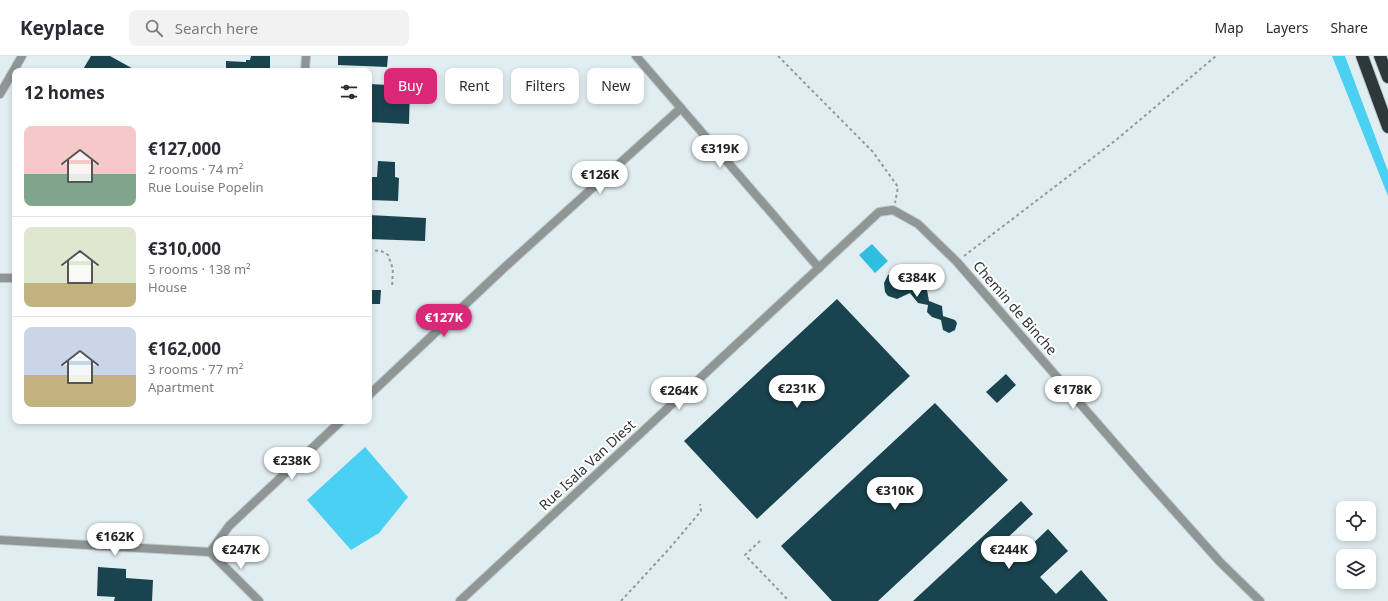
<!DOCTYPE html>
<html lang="en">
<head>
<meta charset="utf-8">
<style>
  :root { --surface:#fff; --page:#f2f2f3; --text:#2b2b33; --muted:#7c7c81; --line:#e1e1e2; --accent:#db2777 }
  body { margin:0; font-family:"Noto Sans",sans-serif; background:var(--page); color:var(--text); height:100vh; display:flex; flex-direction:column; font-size:15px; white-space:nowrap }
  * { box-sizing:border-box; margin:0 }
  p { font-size:13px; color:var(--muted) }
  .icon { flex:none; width:22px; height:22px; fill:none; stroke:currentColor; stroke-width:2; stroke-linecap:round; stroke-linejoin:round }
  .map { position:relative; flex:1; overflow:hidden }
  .drawer { position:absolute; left:12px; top:12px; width:360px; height:356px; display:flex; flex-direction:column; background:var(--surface); border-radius:8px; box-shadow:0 2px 6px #0003 }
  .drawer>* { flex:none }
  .hud { position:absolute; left:384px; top:12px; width:380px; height:36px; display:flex; gap:8px }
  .controls { position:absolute; left:1336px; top:445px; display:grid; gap:8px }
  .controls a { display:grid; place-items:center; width:40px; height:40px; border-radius:8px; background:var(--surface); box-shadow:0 2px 6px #0003; font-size:20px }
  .price { position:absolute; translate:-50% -34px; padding:0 9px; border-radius:14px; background:#fff; color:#222; font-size:13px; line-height:26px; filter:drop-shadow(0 1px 2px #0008) }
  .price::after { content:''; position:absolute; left:50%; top:24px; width:12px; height:9px; margin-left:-6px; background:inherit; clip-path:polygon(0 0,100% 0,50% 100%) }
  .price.on { background:var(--accent); color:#fff }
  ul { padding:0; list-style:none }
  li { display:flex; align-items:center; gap:12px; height:100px; padding:0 12px }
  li+li { border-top:1px solid var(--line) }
  li span { display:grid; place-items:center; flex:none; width:112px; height:80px; border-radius:8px; color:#555 }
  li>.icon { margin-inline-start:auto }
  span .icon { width:48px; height:48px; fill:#fffc; stroke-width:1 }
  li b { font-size:17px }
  h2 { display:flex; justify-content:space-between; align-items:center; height:48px; padding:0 12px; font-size:17px }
  .pill { padding:0 14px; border-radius:8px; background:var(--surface); box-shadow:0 2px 6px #0003; font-size:14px; line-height:36px }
  .pill.on { background:var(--accent); color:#fff }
  header { display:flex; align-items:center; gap:24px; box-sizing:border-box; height:56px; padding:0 20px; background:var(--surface); border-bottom:1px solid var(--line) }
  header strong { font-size:19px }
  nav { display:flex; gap:22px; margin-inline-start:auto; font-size:14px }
  .search { width:280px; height:36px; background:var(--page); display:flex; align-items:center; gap:10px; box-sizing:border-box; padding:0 14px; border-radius:8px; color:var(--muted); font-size:15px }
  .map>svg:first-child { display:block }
  .forest { fill:#49d0f2 }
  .water { fill:#30bee0 }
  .building { fill:#19434e }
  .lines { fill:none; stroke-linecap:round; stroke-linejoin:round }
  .minor-casing { stroke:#bdc9cb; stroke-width:10 }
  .motorway-casing { stroke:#bdc9cb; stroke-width:14 }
  .path { stroke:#919b9d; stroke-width:2; stroke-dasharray:3 3; stroke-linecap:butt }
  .minor { stroke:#909596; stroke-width:8 }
  .motorway { stroke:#2e383b; stroke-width:12 }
  .labels { text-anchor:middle; stroke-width:4; stroke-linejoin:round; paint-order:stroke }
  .street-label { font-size:14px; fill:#2f3435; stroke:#fff }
</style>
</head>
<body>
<header>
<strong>Keyplace</strong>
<div class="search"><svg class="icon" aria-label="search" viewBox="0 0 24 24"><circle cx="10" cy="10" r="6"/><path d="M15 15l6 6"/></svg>Search here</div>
<nav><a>Map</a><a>Layers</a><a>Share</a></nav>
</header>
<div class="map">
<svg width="1388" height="545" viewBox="0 0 1388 545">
  <rect width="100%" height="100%" fill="#e1eef1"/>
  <g class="forest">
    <path d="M1332 0H1345L1388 115V140Z"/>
    <path d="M365 391 408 441 379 477 351 494 307 444Z"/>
  </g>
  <path class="water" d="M872 188 888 205 875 217 859 199Z"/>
  <g class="building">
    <path d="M91 0H110L137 15H82Z"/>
    <path d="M251 0H270V15H226V5L246 6V4H250Z"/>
    <path d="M338 0H388L387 11 338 9Z"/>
    <path d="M369 28 410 30 409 68 369 66Z"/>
    <path d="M378 105 395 106V121L399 122 398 145 369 144V121H377Z"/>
    <path d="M369 159 426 162 425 185 369 183Z"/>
    <path d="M897 215 908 221 912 234 921 231 927 234 929 245 942 250 943 260 955 264 957 267 955 274 949 277 943 274 941 264 932 261 927 256 928 249 918 247 910 237 897 243 888 240 885 236 884 227 888 219Z"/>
    <path d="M369 234H381L380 248H369Z"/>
    <path d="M837 243 910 320 757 463 684 385Z"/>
    <path d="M1006 318 1016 329 997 347 986 336Z"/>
    <path d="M935 347 1008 424 878 545H832L781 490Z"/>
    <path d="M1021 445 1033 458 1005 484 1020 500 1048 473 1068 495 1040 521 1056 538 1081 514 1108 545H913Z"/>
    <path d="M98 511 126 513V522L153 524 152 545H114L115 541 97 540Z"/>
  </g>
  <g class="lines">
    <defs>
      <g id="minor">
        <path d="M636 0 819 212"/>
        <path d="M305 15 306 0"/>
        <path d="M0 38 22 0"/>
        <path d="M0 222H15"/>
        <path d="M369 339 505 211 681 52"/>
        <path d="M0 484 210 496 229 470 341 365"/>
        <path d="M210 496 259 545"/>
        <path d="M460 545 879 156 893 154 918 168 957 206 1144 421 1220 506 1260 545"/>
      </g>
      <g id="motorway">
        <path d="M1362 0 1388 71"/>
        <path d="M1380 0 1388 21"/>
      </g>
    </defs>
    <use href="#minor" class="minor-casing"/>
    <use href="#motorway" class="motorway-casing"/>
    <g class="path">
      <path d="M778 0 873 96 898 131 895 147"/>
      <path d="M369 194 381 195 388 199 393 213 392 232"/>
      <path d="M964 200 1116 84 1216 0"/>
      <path d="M760 485 745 499 789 545"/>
      <path d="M621 545 669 493 701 455 700 448"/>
    </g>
    <use href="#minor" class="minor"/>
    <use href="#motorway" class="motorway"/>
  </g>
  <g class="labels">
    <g class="street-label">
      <text transform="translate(1015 252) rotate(49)" y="5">Chemin de Binche</text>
      <text transform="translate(587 409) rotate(-43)" y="5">Rue Isala Van Diest</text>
    </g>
  </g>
</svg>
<div class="controls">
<a><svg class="icon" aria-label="locate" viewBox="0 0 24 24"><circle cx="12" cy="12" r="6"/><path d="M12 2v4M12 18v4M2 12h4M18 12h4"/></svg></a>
<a><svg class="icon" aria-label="layers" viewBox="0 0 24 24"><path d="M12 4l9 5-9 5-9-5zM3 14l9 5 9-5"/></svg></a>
</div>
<b class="price" style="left:720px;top:113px">€319K</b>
<b class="price" style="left:600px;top:139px">€126K</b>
<b class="price" style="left:917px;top:242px">€384K</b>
<b class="price on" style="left:444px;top:282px">€127K</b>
<b class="price" style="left:797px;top:353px">€231K</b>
<b class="price" style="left:1073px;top:354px">€178K</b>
<b class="price" style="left:679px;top:355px">€264K</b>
<b class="price" style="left:292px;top:425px">€238K</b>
<b class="price" style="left:895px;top:455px">€310K</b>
<b class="price" style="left:115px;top:501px">€162K</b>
<b class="price" style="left:241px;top:514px">€247K</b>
<b class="price" style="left:1009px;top:514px">€244K</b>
<div class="hud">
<a class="pill on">Buy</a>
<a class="pill">Rent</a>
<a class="pill">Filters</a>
<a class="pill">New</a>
</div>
<section class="drawer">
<h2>12 homes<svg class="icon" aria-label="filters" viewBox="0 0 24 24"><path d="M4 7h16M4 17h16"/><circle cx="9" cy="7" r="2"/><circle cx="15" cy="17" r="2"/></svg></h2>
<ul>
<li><span style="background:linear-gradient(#f6c9c9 60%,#7fa58c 0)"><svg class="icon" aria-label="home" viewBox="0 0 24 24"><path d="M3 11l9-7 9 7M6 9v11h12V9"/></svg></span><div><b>€127,000</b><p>2 rooms · 74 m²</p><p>Rue Louise Popelin</p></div></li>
<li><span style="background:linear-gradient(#dfe7d0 70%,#c2b280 0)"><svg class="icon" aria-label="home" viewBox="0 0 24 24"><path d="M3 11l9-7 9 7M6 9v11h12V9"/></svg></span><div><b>€310,000</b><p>5 rooms · 138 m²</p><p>House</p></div></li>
<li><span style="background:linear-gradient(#c9d6e8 60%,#c2b280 0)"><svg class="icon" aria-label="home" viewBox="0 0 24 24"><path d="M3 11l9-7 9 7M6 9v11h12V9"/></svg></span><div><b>€162,000</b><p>3 rooms · 77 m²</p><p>Apartment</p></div></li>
</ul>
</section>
</div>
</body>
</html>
